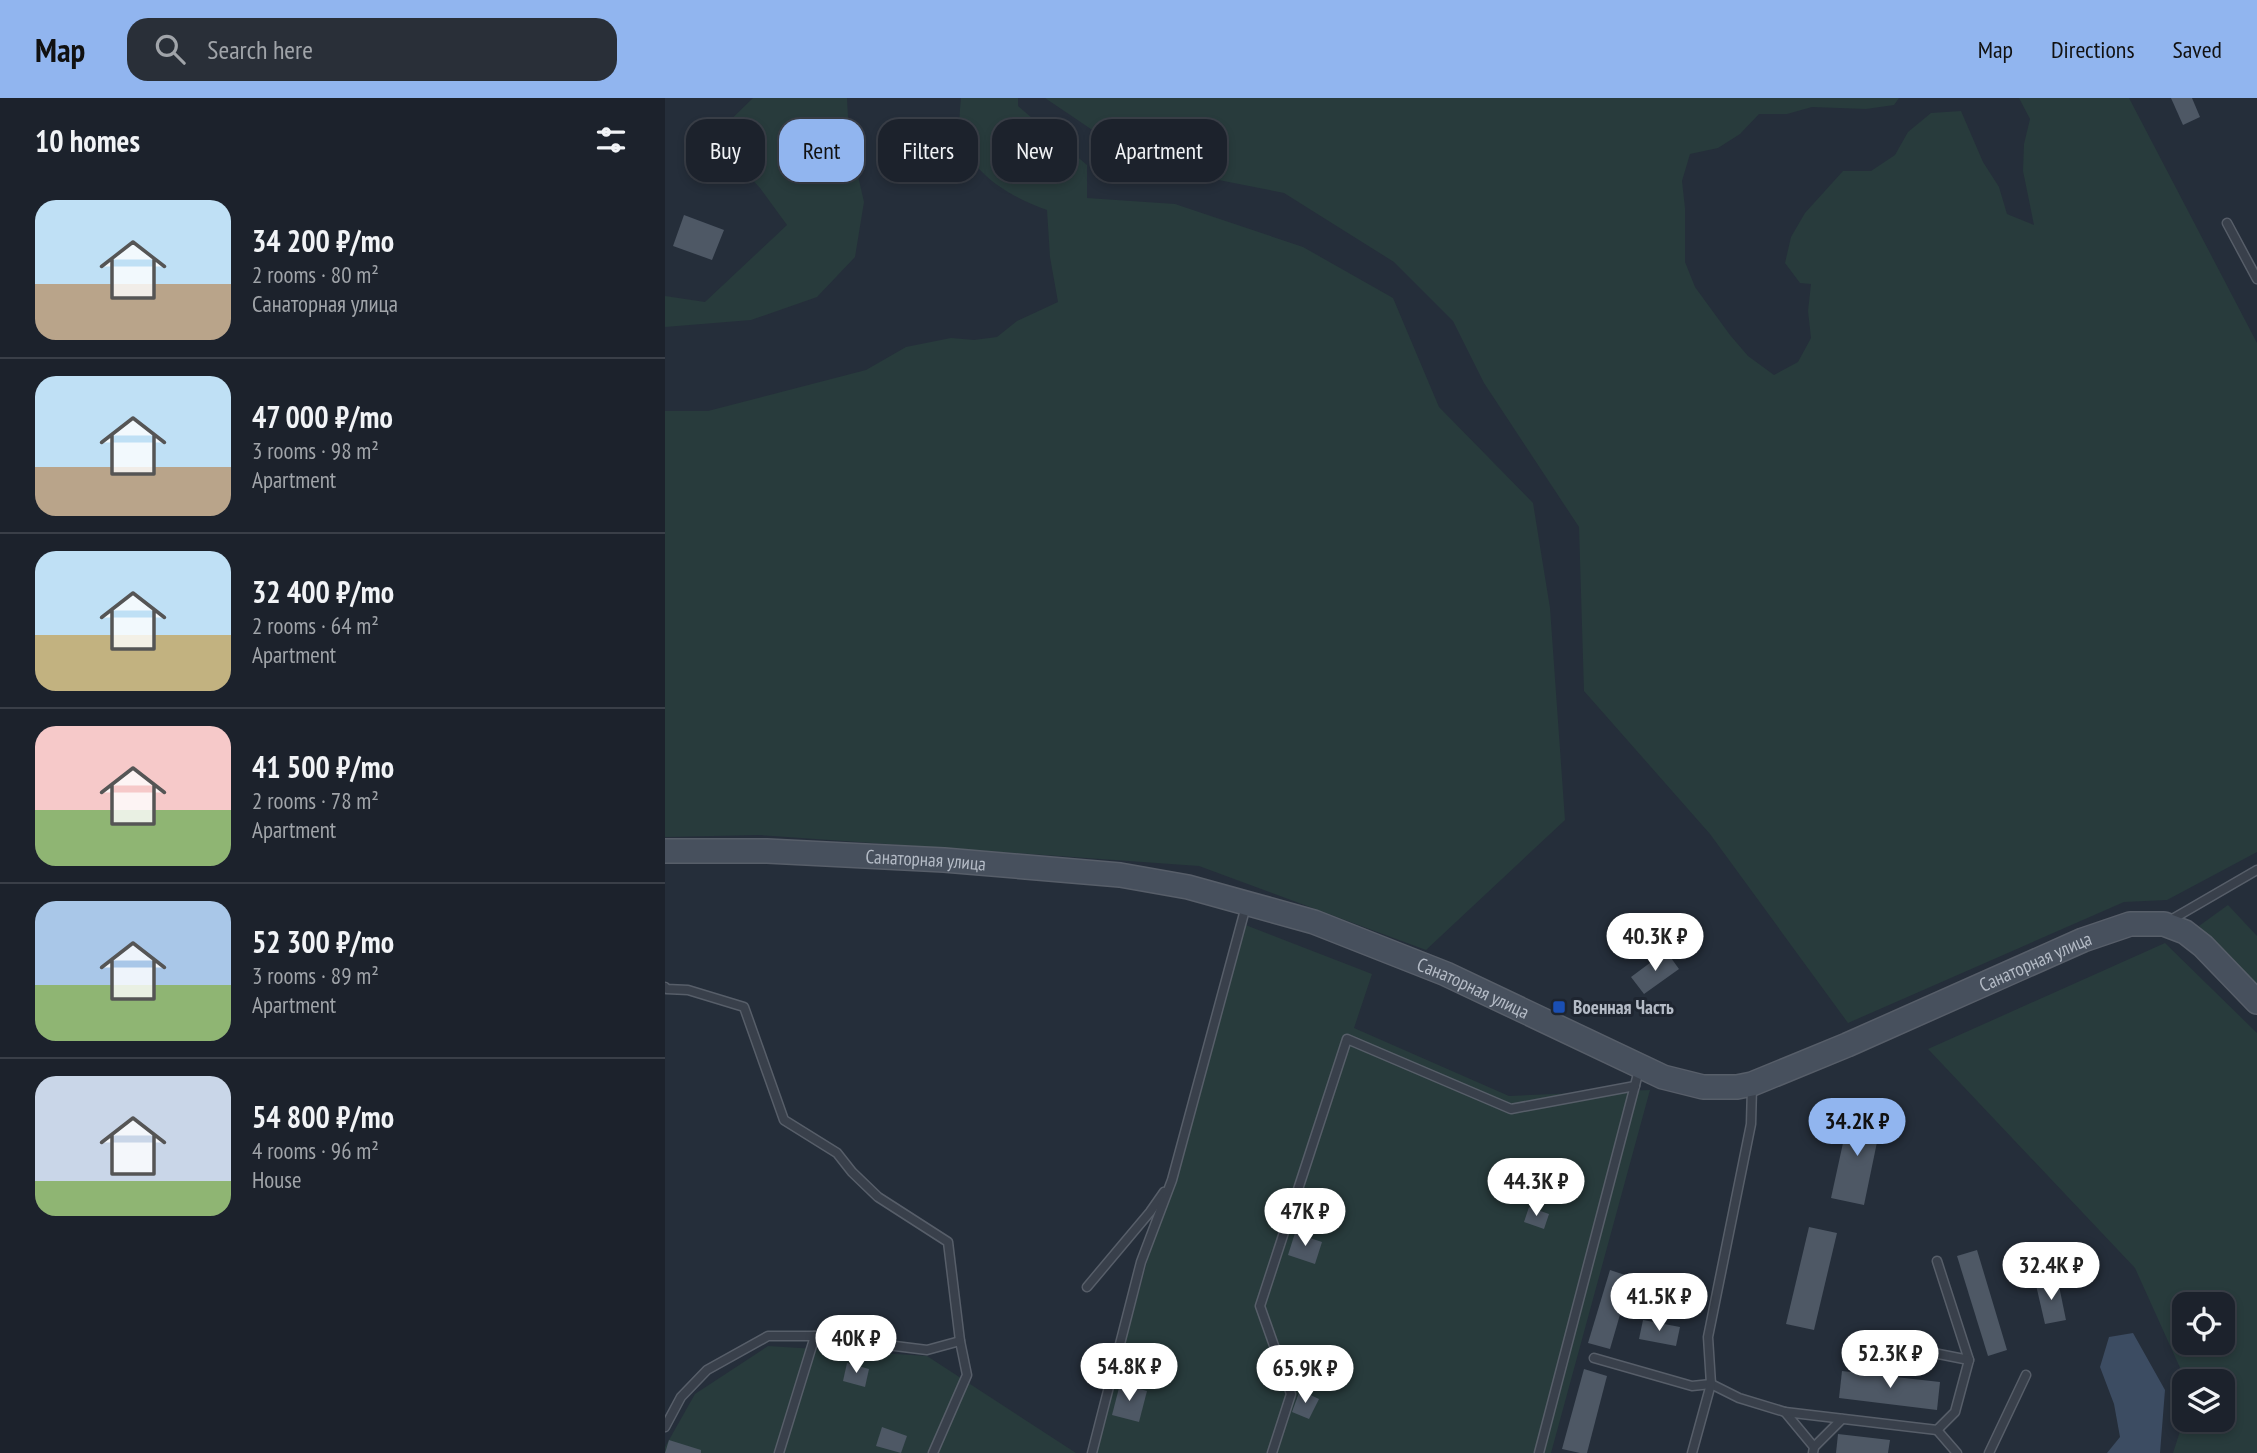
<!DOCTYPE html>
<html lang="en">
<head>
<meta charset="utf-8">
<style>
  :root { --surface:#1c222c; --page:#292f38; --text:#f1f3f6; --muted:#a0a4a9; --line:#3a3f48; --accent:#91b5ef }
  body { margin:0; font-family:"PT Sans Narrow",sans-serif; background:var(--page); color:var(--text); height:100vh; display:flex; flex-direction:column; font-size:26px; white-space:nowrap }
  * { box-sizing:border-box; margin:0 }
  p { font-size:23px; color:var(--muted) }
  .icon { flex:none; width:38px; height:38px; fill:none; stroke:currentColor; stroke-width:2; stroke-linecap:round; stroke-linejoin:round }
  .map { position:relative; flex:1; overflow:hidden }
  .side { display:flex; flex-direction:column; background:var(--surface); width:665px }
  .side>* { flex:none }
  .hud { position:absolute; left:21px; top:21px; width:665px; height:63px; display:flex; gap:14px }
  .controls { position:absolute; left:1507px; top:1194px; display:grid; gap:14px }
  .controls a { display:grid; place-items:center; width:63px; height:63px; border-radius:14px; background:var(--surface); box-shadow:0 4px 10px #0003,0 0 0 2px var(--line); font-size:35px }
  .price { position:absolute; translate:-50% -60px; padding:0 16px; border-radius:24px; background:#fff; color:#222; font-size:23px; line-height:46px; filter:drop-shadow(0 2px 4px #0008) }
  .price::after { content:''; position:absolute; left:50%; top:42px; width:21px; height:16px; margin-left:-10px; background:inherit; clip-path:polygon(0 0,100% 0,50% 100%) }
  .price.current { background:var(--accent); color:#111 }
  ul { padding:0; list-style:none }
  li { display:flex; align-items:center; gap:21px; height:175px; padding:0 35px }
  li+li { border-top:2px solid var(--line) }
  li span { display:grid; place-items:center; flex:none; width:196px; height:140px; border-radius:21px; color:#555 }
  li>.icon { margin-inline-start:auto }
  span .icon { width:84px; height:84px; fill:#fffc; stroke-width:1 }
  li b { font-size:30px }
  h2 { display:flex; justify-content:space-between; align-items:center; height:84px; padding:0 35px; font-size:30px }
  .chip { padding:0 24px; border-radius:21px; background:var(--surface); box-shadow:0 4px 10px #0003,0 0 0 2px var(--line); font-size:24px; line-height:63px }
  .chip.current { background:var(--accent); color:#111 }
  header { display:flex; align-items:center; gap:42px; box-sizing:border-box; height:98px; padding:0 35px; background:var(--accent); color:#111 }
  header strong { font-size:33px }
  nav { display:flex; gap:38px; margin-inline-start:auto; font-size:24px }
  .search { width:490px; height:63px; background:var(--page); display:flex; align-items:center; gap:18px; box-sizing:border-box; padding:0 24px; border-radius:21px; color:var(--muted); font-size:26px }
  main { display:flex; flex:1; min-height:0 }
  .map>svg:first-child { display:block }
  .green { fill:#283b3c; fill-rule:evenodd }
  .water { fill:#3c4c62 }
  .building { fill:#4e5865 }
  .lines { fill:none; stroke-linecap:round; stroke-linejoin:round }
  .lane-casing { stroke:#575e69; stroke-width:11 }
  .secondary-casing { stroke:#575e69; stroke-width:26 }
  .lane { stroke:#39404b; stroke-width:8 }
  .secondary { stroke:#47505d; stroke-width:23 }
  .transit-dot { fill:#1a4fb4; stroke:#1e2530; stroke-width:2.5 }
  .labels { text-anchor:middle; stroke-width:6; stroke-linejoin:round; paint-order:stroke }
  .street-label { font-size:19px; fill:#b4bbc6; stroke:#1e2530 }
  .poi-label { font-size:19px; font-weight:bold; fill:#b4bbc6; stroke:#1e2530; text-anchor:start }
</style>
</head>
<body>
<header>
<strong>Map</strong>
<div class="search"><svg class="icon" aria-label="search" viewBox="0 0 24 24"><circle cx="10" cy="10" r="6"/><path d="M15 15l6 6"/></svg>Search here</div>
<nav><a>Map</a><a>Directions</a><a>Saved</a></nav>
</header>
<main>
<section class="side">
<h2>10 homes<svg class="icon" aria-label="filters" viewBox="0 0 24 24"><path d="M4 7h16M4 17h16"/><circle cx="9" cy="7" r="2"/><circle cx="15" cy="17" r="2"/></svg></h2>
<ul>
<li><span style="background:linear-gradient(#bfe0f5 60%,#b9a48a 0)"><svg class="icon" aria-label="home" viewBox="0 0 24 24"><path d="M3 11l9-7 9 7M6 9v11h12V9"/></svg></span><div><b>34 200 ₽/mo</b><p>2 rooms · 80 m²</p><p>Санаторная улица</p></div></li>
<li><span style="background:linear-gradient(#bfe0f5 65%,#b9a48a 0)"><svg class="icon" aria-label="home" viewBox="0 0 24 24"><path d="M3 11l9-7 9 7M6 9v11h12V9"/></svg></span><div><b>47 000 ₽/mo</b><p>3 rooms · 98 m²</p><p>Apartment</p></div></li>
<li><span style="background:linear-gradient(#bfe0f5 60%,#c2b280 0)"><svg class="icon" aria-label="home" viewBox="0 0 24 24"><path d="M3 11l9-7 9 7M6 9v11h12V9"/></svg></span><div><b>32 400 ₽/mo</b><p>2 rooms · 64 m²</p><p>Apartment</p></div></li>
<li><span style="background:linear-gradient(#f6c9c9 60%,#8fb573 0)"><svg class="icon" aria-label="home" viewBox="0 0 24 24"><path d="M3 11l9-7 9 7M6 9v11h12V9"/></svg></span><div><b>41 500 ₽/mo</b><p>2 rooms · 78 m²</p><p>Apartment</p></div></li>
<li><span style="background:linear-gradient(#a9c7e8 60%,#8fb573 0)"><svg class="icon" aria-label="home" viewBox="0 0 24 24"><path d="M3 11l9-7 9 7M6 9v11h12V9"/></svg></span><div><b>52 300 ₽/mo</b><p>3 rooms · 89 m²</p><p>Apartment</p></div></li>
<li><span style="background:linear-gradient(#c9d6e8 75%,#8fb573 0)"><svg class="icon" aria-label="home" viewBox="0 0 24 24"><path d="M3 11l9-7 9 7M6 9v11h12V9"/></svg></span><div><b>54 800 ₽/mo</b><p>4 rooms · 96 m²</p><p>House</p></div></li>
</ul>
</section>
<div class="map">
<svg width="1592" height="1355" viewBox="0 0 1592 1355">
  <rect width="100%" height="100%" fill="#252e3a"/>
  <g class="green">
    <path d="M88 0H182L184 39 199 104 190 159 152 199 86 222 0 229V198L40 204 122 127 95 90 48 39Z"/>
    <path d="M296 0H353V8L422 67V100L510 106 638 149 728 200 774 309 868 405 885 510 900 722 761 852 534 768 95 737 0 739V313H43L201 272 241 249 286 240 309 242 332 239 352 223 393 204 385 159 382 112C348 100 306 77 296 39 293 28 295 12 296 0Z"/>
    <path d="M380 0H1234L1229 7 1201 11 1147 9 1122 16H1094L1075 36 1053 50 1025 56 1017 83 1020 110V164L1030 189 1065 237 1083 258 1109 277 1133 264 1146 240 1143 213 1146 186 1135 185 1120 165 1126 139 1140 115 1178 73H1206L1230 57 1243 34 1266 15 1296 13 1318 64 1334 89 1342 116 1369 127 1358 73 1359 46 1365 21 1354 0H1464L1592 245V754L1502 802 1459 804 1183 925 1045 736 919 593 914 429 819 285 788 223 729 164 619 95 518 75 455 80 454 50Z"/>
    <path d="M1563 807 1592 838V887L1534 828Z"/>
    <path d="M578 826 707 876 689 930 844 998 985 992 886 1355H430L492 1127 546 955Z"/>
    <path d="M1500 845 1592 935V1355H1508L1519 1321H1558V1283H1521L1470 1170 1263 951ZM1519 1206H1558V1244H1519Z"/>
    <path d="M103 1248 262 1258 411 1355H0V1349L30 1296Z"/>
  </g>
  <path class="water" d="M1468 1235 1500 1292 1495 1355H1442L1455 1339 1449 1306 1435 1269 1444 1239Z"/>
  <g class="building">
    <path d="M1506 0H1527L1535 19 1518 27Z"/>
    <path d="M19 117 59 132 47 162 8 148Z"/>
    <path d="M1001 853 1014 871 979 896 966 879Z"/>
    <path d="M1185 1013 1217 1020 1199 1107 1166 1100Z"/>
    <path d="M864 1109 884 1116 879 1131 859 1124Z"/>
    <path d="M1144 1129 1172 1135 1149 1232 1121 1226Z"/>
    <path d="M630 1135 657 1144 650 1166 623 1157Z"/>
    <path d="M1312 1152 1342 1252 1323 1258 1292 1158Z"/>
    <path d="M945 1172 966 1179 945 1251 923 1245Z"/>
    <path d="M1393 1183 1401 1222 1380 1226 1371 1187Z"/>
    <path d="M978 1222 1015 1229 1011 1248 974 1241Z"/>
    <path d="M182 1265 204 1271 200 1289 178 1283Z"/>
    <path d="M919 1271 942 1278 922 1355H915L897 1351Z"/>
    <path d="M1177 1273 1275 1284 1272 1312 1174 1300Z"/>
    <path d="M455 1286 482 1293 474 1324 447 1317Z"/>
    <path d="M635 1292 654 1301 644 1321 627 1314Z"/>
    <path d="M217 1329 242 1338 236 1355 211 1348Z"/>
    <path d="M1173 1336 1225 1342 1223 1355H1171Z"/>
    <path d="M4 1342 36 1352V1355H0Z"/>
  </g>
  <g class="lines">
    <defs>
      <g id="lane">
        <path d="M1562 125 1592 181"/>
        <path d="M1504 823 1592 772"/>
        <path d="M0 889 2 891 23 892 79 909 119 1022 172 1055 187 1074 213 1099 283 1144 295 1243 302 1277 268 1355"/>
        <path d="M1272 1163 1304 1262"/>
        <path d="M422 1189 485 1114 499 1094"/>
        <path d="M929 1260 1027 1288 1046 1286 1074 1300 1120 1314 1149 1349 1148 1355"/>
        <path d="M1120 1314 1272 1332 1290 1314 1304 1262 1223 1246"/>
        <path d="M0 1329 16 1299 42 1272 103 1238H150"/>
        <path d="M1272 1332 1292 1355"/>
        <path d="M1149 1349 1177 1321"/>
        <path d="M114 1355 150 1238 262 1252 295 1243"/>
        <path d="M427 1355 476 1164 507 1082 581 808"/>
        <path d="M607 1355 626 1296 595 1208 682 941 846 1011 970 988"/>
        <path d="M874 1355 974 972"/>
        <path d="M1027 1355 1046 1286 1043 1239 1086 1026 1087 989"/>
        <path d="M1324 1355 1361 1277"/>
      </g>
      <g id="secondary">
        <path id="s1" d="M0 753H102L279 762 455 777 523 789 649 824 781 876 998 979 1038 989H1072L1087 986 1182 947 1418 842 1465 826H1499L1520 834 1538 848 1592 904"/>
      </g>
    </defs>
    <use href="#lane" class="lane-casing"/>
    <use href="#secondary" class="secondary-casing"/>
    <use href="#lane" class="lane"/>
    <use href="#secondary" class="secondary"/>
  </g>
  <rect class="transit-dot" x="887" y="902" width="14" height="14" rx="3.5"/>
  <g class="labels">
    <g class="street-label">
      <text dy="7" stroke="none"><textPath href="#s1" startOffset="261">Санаторная улица</textPath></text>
      <text dy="7" stroke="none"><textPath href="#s1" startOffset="1437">Санаторная улица</textPath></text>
      <text dy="7" stroke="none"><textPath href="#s1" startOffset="828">Санаторная улица</textPath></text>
    </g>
    <g class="poi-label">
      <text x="908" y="916">Военная Часть</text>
    </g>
  </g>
</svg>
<div class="controls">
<a><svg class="icon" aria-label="locate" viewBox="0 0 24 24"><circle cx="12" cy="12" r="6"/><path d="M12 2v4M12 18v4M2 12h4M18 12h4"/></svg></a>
<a><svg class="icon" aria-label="layers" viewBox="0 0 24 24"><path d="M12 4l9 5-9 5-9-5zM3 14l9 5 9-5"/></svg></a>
</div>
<b class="price" style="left:990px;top:875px">40.3K ₽</b>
<b class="price current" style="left:1192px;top:1060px">34.2K ₽</b>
<b class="price" style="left:871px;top:1120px">44.3K ₽</b>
<b class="price" style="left:640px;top:1150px">47K ₽</b>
<b class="price" style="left:1386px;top:1204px">32.4K ₽</b>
<b class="price" style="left:994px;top:1235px">41.5K ₽</b>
<b class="price" style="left:191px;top:1277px">40K ₽</b>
<b class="price" style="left:1225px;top:1292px">52.3K ₽</b>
<b class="price" style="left:464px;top:1305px">54.8K ₽</b>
<b class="price" style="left:640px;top:1307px">65.9K ₽</b>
<div class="hud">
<a class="chip">Buy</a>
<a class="chip current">Rent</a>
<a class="chip">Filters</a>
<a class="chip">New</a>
<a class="chip">Apartment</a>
</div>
</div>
</main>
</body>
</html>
